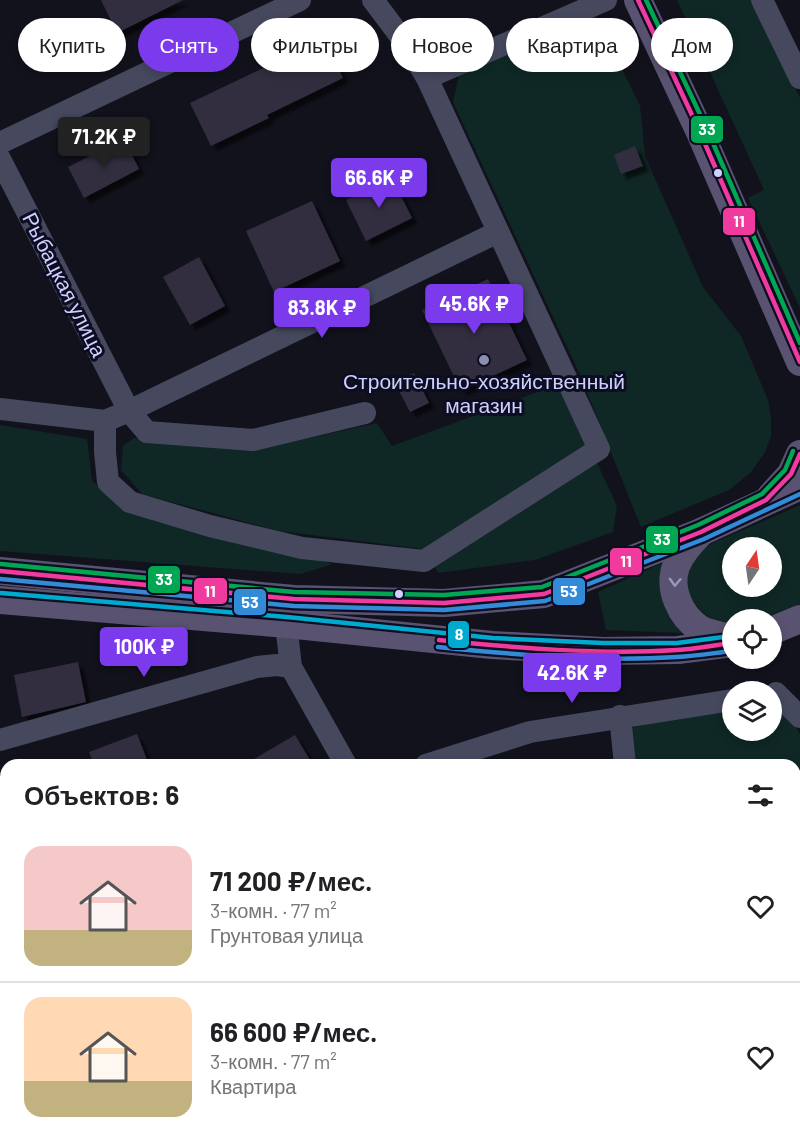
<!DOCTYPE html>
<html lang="ru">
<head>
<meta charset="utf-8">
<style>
  :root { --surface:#fff; --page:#f2f2f2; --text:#202124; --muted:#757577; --line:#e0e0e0; --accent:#7c3aed }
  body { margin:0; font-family:Barlow,sans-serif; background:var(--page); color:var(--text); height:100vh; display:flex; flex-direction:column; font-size:22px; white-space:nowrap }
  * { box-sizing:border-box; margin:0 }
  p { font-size:20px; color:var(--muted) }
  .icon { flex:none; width:33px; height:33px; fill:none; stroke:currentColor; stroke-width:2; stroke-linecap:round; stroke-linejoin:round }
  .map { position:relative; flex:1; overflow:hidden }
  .details { position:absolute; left:0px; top:759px; width:801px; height:384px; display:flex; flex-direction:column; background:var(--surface); border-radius:18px 18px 0 0; box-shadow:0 3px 9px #0003 }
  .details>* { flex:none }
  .hud { position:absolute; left:18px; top:18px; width:765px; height:54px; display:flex; gap:12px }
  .needle { width:39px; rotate:13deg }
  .tools { position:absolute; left:722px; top:537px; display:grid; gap:12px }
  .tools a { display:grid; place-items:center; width:60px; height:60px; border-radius:50%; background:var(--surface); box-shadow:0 3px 9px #0003; font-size:30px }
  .price { position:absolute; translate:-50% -51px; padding:0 14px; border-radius:6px; background:var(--accent); color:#fff; font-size:20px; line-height:39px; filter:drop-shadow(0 2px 3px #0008) }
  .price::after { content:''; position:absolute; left:50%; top:36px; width:18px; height:14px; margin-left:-9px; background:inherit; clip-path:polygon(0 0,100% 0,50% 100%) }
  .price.current { background:#222; color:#fff }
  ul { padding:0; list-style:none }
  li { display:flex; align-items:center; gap:18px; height:150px; padding:0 24px }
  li+li { border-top:2px solid var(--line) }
  li span { display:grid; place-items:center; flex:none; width:168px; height:120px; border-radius:18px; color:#555 }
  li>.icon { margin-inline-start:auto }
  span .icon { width:72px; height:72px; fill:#fffc; stroke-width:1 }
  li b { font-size:26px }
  h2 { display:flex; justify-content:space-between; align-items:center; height:72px; padding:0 24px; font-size:26px }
  .pill { padding:0 21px; border-radius:27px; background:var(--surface); box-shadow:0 3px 9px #0003; font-size:21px; line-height:54px }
  .pill.current { background:var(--accent); color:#fff }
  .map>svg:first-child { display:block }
  .green { fill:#0f2825; fill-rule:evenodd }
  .building { fill:#302f40; filter:url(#shadow) }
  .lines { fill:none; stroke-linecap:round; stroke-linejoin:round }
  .minor { stroke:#46495e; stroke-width:22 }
  .major { stroke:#595371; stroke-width:28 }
  .bus-1-casing { stroke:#0d0d22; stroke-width:9 }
  .bus-2-casing { stroke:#0d0d22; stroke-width:9 }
  .bus-3-casing { stroke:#0d0d22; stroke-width:9 }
  .bus-4-casing { stroke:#0d0d22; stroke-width:9 }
  .bus-1 { stroke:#f13a9d; stroke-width:4.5 }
  .bus-2 { stroke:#338bd7; stroke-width:4.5 }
  .bus-3 { stroke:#00a651; stroke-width:4.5 }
  .bus-4 { stroke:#00a9ce; stroke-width:4.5 }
  .oneway { stroke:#9998bf }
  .bus-dot { fill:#ced1ff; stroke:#0d0d22; stroke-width:2 }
  .poi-dot { fill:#8c8eb0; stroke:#0d0d22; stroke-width:2 }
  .labels { text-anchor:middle; stroke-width:6; stroke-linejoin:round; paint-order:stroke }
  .street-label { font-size:21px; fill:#ced1ff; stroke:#0d0d22 }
  .poi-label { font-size:21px; fill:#ced1ff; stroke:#0d0d22 }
  .line-badge { stroke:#0d0d22; stroke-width:2 }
  .badge-label { font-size:16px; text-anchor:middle; font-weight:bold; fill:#fff }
</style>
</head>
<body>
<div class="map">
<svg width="800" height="1143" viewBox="0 0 800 1143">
  <defs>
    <filter id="shadow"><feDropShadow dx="5.5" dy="5.5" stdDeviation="1.5" flood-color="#0009"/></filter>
  </defs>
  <rect width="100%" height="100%" fill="#12121d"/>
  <g class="green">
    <path d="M677 0H752L800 98V308L748 198 764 190Z"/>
    <path d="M596 16 640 106 645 156 703 287 741 336 768 400 771 418V436L765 452 751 472 729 490 641 527 581 377 453 102 460 71Z"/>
    <path d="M562 383 591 444 424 549 279 531 142 494 121 470 123 446 134 438 259 449 377 423 392 446Z"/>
    <path d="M0 425 87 439 92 481 121 504 154 521 333 564 300 574 0 551Z"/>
    <path d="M597 463 617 506 613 532 535 560 438 573 435 567Z"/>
    <path d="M800 505V604L760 619 732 620V625L712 620 700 610 689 596 685 579 692 562 704 547ZM732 548H771V586H732Z"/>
    <path d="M662 563C658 592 661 612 683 633L606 630 598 592Z"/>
    <path d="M779 701 800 734V810H795V765H635L631 728 704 710 732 707V730H771V702Z"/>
  </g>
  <g class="building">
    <path d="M101 0H183L117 33Z"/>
    <path d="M324 39 343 78 267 115 269 118 211 146 190 103Z"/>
    <path d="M124 139 139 169 84 198 68 167Z"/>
    <path d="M635 146 643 166 621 174 614 155Z"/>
    <path d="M392 178 412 218 366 241 346 200Z"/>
    <path d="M312 201 340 261 274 292 246 231Z"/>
    <path d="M199 257 225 306 190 325 163 277Z"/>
    <path d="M488 279 527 360 461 391 422 310Z"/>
    <path d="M414 373 429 403 410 412 395 383Z"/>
    <path d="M78 662 86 702 22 717 14 675Z"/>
    <path d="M137 734 149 765H94L89 752Z"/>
    <path d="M295 735 313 765H244Z"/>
  </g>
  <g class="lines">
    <g class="minor">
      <path d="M762 0 800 78"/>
      <path d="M427 78 606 0"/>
      <path d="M0 143 300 0"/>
      <path d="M0 159 129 411 498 232"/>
      <path d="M0 409 105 421 129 411 147 432 253 440 365 413"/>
      <path d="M105 421V452L108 482 130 502 210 526 302 548 424 561 599 449 427 78 409 48 373 0"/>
      <path d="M286 624 291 667 346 765"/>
      <path d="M776 693 800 717"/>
      <path d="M620 716 625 765"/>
      <path d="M0 740 257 667 277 665 291 667"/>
      <path d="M426 765 530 732 732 700"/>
      <path d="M0 956 6 954"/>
      <path d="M795 1069 800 1059"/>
      <path d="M330 1137 334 1143"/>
      <path d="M49 1143 50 1137"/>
      <path d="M217 1143 227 1137"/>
      <path d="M644 1143 646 1137"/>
      <path d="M770 1143 771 1137"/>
    </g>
    <g class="major">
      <path d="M638 0 699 130 800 362"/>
      <path d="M771 496 791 474 800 454"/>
      <path d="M701 532C691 542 681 553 676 566 668 589 680 616 700 629 709 634 722 636 732 638"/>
      <path d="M0 571 294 599 444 603 544 594 701 532 800 486"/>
      <path d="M0 600 286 624 492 645 603 651 678 650 732 643"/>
      <path d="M771 631 800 619"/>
    </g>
    <defs>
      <g id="bus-1">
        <path d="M638 0 699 130 800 362"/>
        <path d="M0 571 294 599 444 603 544 594 701 532 766 500 791 474 800 454"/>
        <path d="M439 640C518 648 598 655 677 650 696 649 714 645 732 643"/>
      </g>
      <g id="bus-2">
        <path d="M0 579 294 606 444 610 545 601 704 539 800 494"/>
        <path d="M438 647C518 655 597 662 677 657 696 656 714 653 732 651"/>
      </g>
      <g id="bus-3">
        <path d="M646 0 706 127 800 343"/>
        <path d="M1 564 294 592 444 595 542 587 698 525 762 494 785 470 793 451"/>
      </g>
      <path id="bus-4" d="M1 593 287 617 493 638 603 643H677L731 636"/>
    </defs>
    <use href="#bus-1" class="bus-1-casing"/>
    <use href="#bus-2" class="bus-2-casing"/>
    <use href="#bus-3" class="bus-3-casing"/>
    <use href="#bus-4" class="bus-4-casing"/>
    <use href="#bus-1" class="bus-1"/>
    <use href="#bus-2" class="bus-2"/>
    <use href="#bus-3" class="bus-3"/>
    <use href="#bus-4" class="bus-4"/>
  </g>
  <defs><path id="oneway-chevron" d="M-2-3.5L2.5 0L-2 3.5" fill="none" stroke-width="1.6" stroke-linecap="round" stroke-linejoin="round" transform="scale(1.5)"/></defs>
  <use class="oneway" href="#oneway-chevron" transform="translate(675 582) rotate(92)"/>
  <g class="bus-dot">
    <circle cx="718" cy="173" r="5"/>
    <circle cx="399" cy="594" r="5"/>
  </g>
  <circle class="poi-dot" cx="484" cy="360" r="6"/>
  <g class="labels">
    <g class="street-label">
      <text transform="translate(64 285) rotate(63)" y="7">Рыбацкая улица</text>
    </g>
    <g class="poi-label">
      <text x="484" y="389">Строительно-хозяйственный<tspan x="484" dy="24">магазин</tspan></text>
    </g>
  </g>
  <g class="line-badge">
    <rect x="690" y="115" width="34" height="29" rx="6" fill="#00a651"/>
    <rect x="722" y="207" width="34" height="29" rx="6" fill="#f13a9d"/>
    <rect x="645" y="525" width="34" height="29" rx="6" fill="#00a651"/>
    <rect x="609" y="547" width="34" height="29" rx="6" fill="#f13a9d"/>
    <rect x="147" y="565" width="34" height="29" rx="6" fill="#00a651"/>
    <rect x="193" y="577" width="35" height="28" rx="6" fill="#f13a9d"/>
    <rect x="552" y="577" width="34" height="29" rx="6" fill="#338bd7"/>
    <rect x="233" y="588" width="34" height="28" rx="6" fill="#338bd7"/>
    <rect x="447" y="620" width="23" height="29" rx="6" fill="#00a9ce"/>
  </g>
  <g class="badge-label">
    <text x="707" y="135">33</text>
    <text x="739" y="227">11</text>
    <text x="662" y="545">33</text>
    <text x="626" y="567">11</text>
    <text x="164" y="585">33</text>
    <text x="210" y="597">11</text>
    <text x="569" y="597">53</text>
    <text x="250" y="608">53</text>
    <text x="459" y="640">8</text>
  </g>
</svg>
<div class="tools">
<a><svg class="needle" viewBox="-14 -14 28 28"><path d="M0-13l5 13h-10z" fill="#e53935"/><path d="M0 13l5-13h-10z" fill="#757577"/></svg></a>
<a><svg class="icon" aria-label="locate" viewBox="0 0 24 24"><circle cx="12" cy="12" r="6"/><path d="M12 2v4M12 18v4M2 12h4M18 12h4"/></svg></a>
<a><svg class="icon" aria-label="layers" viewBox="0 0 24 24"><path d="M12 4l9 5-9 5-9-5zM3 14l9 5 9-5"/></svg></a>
</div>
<b class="price current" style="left:104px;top:168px">71.2K ₽</b>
<b class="price" style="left:379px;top:209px">66.6K ₽</b>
<b class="price" style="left:474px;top:335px">45.6K ₽</b>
<b class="price" style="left:322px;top:339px">83.8K ₽</b>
<b class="price" style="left:144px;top:678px">100K ₽</b>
<b class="price" style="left:572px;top:704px">42.6K ₽</b>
<div class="hud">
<a class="pill">Купить</a>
<a class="pill current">Снять</a>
<a class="pill">Фильтры</a>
<a class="pill">Новое</a>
<a class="pill">Квартира</a>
<a class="pill">Дом</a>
</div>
<section class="details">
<h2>Объектов: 6<svg class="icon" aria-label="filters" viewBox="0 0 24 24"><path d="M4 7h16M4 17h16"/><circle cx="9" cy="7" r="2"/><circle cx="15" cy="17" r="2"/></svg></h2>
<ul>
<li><span style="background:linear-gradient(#f6c9c9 70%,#c2b280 0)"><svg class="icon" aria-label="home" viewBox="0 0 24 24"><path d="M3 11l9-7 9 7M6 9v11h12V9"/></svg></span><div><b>71 200 ₽/мес.</b><p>3-комн. · 77 m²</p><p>Грунтовая улица</p></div><svg class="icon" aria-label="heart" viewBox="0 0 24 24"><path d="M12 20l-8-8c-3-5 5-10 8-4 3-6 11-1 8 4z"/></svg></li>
<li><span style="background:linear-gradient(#ffd9b3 70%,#c2b280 0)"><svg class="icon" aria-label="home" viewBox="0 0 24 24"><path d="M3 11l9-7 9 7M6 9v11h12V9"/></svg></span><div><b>66 600 ₽/мес.</b><p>3-комн. · 77 m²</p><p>Квартира</p></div><svg class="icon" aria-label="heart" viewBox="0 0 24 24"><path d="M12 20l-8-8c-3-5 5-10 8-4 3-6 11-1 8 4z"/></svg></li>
</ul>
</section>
</div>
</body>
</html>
